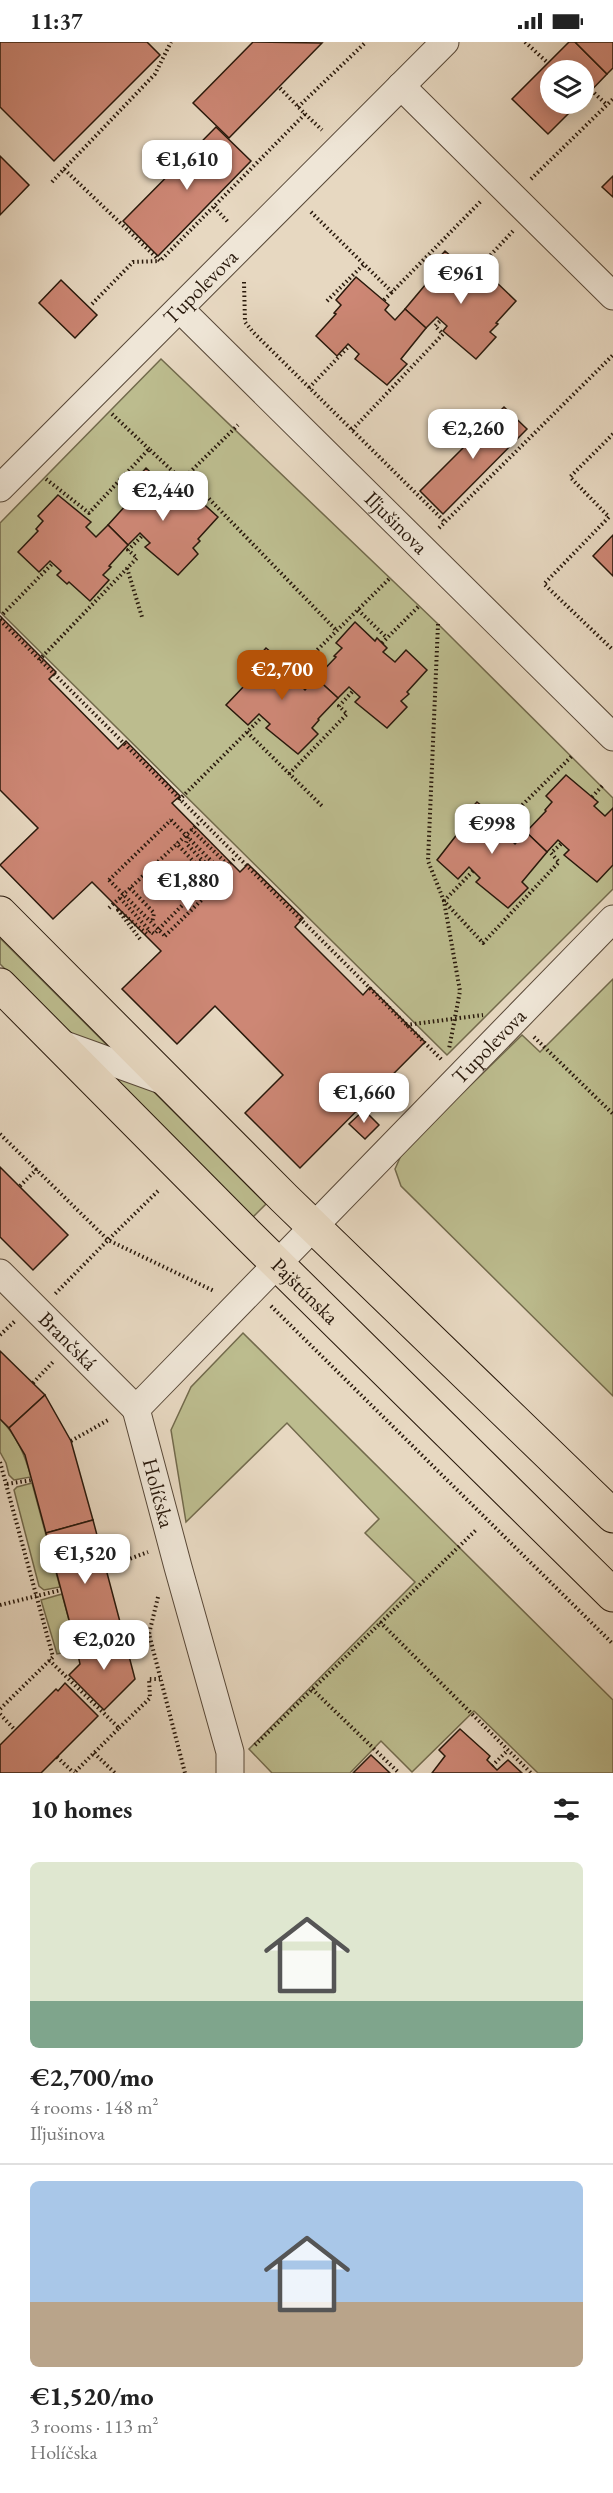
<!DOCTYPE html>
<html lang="en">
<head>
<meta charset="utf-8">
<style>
  :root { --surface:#fff; --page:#f2f2f2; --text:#222; --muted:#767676; --line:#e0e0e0; --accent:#b45309 }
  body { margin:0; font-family:"EB Garamond",serif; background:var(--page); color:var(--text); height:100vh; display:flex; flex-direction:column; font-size:22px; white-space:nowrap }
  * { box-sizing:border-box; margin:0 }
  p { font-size:20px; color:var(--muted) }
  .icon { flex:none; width:33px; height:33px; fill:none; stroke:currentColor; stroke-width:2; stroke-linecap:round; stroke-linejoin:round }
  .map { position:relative; height:1731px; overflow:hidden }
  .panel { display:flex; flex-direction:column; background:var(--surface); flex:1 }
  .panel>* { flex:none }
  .buttons { position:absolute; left:540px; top:18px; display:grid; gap:12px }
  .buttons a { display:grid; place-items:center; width:54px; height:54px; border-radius:50%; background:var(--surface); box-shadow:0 3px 15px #0003; font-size:30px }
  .price { position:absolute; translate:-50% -51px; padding:0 14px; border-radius:12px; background:#fff; color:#222; font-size:20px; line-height:39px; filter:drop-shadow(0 2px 3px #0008) }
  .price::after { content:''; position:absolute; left:50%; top:36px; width:18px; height:14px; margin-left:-9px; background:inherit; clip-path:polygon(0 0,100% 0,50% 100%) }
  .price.active { background:var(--accent); color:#fff }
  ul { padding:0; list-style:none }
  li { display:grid; align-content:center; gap:12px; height:318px; padding:0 30px }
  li+li { border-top:2px solid var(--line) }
  li span { display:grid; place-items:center; height:186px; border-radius:9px; color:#555 }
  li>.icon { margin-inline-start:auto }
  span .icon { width:108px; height:108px; fill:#fffc; stroke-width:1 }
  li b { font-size:26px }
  h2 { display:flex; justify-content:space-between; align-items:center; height:72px; padding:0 30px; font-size:26px }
  .status { display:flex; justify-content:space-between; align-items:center; height:42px; padding:0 30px; background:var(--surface); direction:ltr }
  .status svg { height:16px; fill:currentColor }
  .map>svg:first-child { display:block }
  .green { fill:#bcbc8e; stroke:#726a4c; stroke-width:1.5 }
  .building { fill:#cd8775; stroke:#28180b; stroke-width:1.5 }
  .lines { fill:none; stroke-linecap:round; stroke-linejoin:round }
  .minor-casing { stroke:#584838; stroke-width:29 }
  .major-casing { stroke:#28180b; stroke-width:35 }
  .path { stroke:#28180b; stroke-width:4; stroke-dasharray:1.5 3; stroke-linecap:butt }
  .minor { stroke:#efe6d7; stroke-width:27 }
  .major { stroke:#e7d8c1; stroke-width:33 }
  .path-bridge { stroke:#28180b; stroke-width:4; stroke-dasharray:1.5 3; stroke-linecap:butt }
  .labels { text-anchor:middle; stroke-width:5; stroke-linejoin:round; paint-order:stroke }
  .street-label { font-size:21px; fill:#28180b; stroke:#efe6d7 }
</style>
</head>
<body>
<div class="status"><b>11:37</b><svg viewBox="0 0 49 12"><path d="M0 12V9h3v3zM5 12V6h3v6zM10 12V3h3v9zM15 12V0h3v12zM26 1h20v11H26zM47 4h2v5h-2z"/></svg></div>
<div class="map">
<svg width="613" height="1731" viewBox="0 0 613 1731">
  <rect width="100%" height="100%" fill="#e7d8c1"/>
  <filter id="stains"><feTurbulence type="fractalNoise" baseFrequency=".00333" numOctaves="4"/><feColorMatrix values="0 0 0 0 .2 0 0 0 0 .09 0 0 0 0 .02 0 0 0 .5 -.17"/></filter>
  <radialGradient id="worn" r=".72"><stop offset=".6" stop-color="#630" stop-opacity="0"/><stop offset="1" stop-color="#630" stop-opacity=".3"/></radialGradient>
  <g class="green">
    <path d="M161 317 438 582 613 756V847L447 1013 0 570V481Z"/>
    <path d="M0 896 266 1162 253 1175 0 922Z"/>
    <path d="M613 937V1354L401 1144 395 1127 403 1109 522 993 540 1010Z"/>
    <path d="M243 1291 613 1658V1731H538L474 1669 412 1730 381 1699 350 1731H272L249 1707 415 1540 365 1491 379 1477 287 1381 186 1480 171 1388 191 1345Z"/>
    <path d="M0 1377C17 1394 25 1413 31 1435L14 1438 9 1433 6 1421 0 1410Z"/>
    <path d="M32 1441 60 1545 44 1548 39 1544 14 1448 17 1445Z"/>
    <path d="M62 1552 77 1608 57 1612 41 1558Z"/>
  </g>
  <g class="building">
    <path d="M0 0H147L160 13 54 119 0 65Z"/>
    <path d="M253 0 322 1 229 96 193 61Z"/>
    <path d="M569 0H575L607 32 584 56V28H550V62H578L548 92 512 57Z"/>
    <path d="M575 0H613V26L607 32Z"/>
    <path d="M216 85 251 119 158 214 123 179Z"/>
    <path d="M0 114 29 143 0 173Z"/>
    <path d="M613 134V155L602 145Z"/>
    <path d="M445 209 476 236 473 241 483 250 494 238 516 259 496 281 498 282 490 290 496 295 476 317 443 289 447 284 437 275 426 286 405 267 431 236 425 231Z"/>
    <path d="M356 235 389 263 385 268 395 278 405 267 426 286 401 317 407 322 387 343 355 317 359 312 348 302 337 314 316 294 336 272 334 271 341 263 336 258Z"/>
    <path d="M61 238 97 273 75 296 39 261Z"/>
    <path d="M504 365 527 387 443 472 420 449Z"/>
    <path d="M146 426 167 446 169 444 179 453 175 457 186 467 197 456 218 475 198 497 200 499 193 506 198 512 178 533 145 505 150 501 140 491 128 503 108 483 127 462 125 461 133 453 127 447Z"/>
    <path d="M58 453 91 480 86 485 96 495 108 483 128 503 109 524 111 525 103 533 109 538 90 559 69 540 67 542 57 533 61 529 50 519 39 530 18 510 38 489 36 487 43 479 38 474Z"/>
    <path d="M613 493V534L593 514Z"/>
    <path d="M2 576 56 630 49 637 118 707 126 699 180 754 172 761 240 830 248 822 303 876 295 885 363 953 370 945 425 1000 300 1126 245 1071 283 1033 215 964 177 1002 122 947 161 909 92 840 53 877 0 823 38 786 0 748V578Z"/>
    <path d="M355 580 375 599 377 596 387 606 383 610 395 620 406 608 427 628 407 650 409 652 401 659 407 665 387 686 355 660 360 655 349 645 338 656 316 636 336 615 334 614 342 606 336 601Z"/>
    <path d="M266 606 299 633 295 638 305 648 316 636 338 656 318 677 319 678 312 686 318 692 298 712 266 686 270 682 259 672 248 683 226 663 246 642 245 641 252 632 247 627Z"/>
    <path d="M566 733 598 760 594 764 605 774 613 766V823L597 840 564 813 569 808 558 798 547 810 526 790 546 769 545 768 552 760 546 754Z"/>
    <path d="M477 760 510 787 505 792 515 802 526 790 547 810 522 840 528 846 508 866 476 840 480 836 469 825 458 837 437 818 462 786 457 781Z"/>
    <path d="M364 1068 379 1083 365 1097 349 1082Z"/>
    <path d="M0 1125 68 1193 33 1228 0 1195Z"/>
    <path d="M0 1309 45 1353 9 1386 0 1377Z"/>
    <path d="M45 1353 71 1399 93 1478 46 1491 25 1413 9 1386Z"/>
    <path d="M93 1478 124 1595 77 1608 46 1491Z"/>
    <path d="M124 1595 135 1637 104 1668 69 1633 80 1622 77 1608Z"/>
    <path d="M65 1641 98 1674 41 1731H0V1703L56 1647 58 1649Z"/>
    <path d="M460 1687 490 1714 487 1718 497 1728 508 1718 522 1731H432L445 1714 439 1708Z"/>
    <path d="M371 1713 390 1731H353Z"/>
  </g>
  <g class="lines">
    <defs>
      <g id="minor">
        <path d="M401 44 613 254"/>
        <path id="s1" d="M180 267 613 695"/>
        <path id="s2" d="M0 446 445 0"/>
        <path d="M59 1001 167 1040"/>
        <path id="s3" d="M0 1231 136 1367"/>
        <path id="s4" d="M136 1367 613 877"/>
        <path id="s5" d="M136 1367 178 1525 230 1710V1731"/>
      </g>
      <g id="major">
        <path d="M0 871 284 1156 613 1474"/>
        <path id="s6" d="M0 943 247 1192 613 1553"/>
      </g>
    </defs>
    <use href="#minor" class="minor-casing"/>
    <use href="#major" class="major-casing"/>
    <g class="path">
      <path d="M525 0 548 21"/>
      <path d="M591 48 607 63"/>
      <path d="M298 65 366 0"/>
      <path d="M305 72 322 88"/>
      <path d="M64 127 155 32 171 0"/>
      <path d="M531 137 613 57"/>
      <path d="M52 140 64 127 160 219 305 72 279 45"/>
      <path d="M214 165 228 180"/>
      <path d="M311 170 392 250 482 158"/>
      <path d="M472 233 513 189"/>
      <path d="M244 240 245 280 253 290 445 480"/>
      <path d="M384 258 392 250"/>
      <path d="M327 259 364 222"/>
      <path d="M92 262 133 220 159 219"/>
      <path d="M309 346 350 303"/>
      <path d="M112 372 149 407"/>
      <path d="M352 388 443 292 435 284 441 278"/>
      <path d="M613 392 570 435 609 475 544 542 613 608"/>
      <path d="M187 434 337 589"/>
      <path d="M46 437 89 471 149 407 182 438 238 383"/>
      <path d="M175 449 182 438"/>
      <path d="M439 486 613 313"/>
      <path d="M127 526 142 575"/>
      <path d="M358 568 387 596"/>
      <path d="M0 575 53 521"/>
      <path d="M0 578 442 1018"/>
      <path d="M438 582 428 819 444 859 460 949 449 1007"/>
      <path d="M382 601 419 564"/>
      <path d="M39 618 137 516 128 508 142 494"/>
      <path d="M295 630 391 535"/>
      <path d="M247 690 323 765"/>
      <path d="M289 732 347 672 339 664 353 649"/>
      <path d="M592 755 603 743"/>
      <path d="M179 758 262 675"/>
      <path d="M503 782 573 713"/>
      <path d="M191 787 228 823 236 815"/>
      <path d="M188 795 186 801 202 818"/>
      <path d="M473 829 444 859 483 901 559 820 551 811 562 801"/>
      <path d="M109 838 171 778"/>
      <path d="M130 846 154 871 152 881"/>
      <path d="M120 856 150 889"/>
      <path d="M109 866 200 780"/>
      <path d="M165 894 226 834"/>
      <path d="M140 897 118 868 147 892 150 889 154 892 215 830 202 818 197 823 176 801"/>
      <path d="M406 983 483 973"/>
      <path d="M534 995 613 1072"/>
      <path d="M0 1092 108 1198 55 1252"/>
      <path d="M20 1144 37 1127"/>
      <path d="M158 1149 108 1198 214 1249"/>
      <path d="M271 1264 613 1602"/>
      <path d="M0 1293 15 1279"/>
      <path d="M33 1341 53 1320"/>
      <path d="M71 1399 110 1377"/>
      <path d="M0 1420 53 1615 0 1667"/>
      <path d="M7 1442 32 1438"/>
      <path d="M105 1526 148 1510"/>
      <path d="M158 1555 149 1592 185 1731"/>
      <path d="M0 1563 61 1548"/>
      <path d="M380 1580 531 1731"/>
      <path d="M49 1618 119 1686 74 1731"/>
      <path d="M312 1647 399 1731"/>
      <path d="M0 1672 15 1688"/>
      <path d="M119 1686 150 1656 149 1637H160"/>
      <path d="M255 1703 477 1487"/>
      <path d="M94 1711 115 1731"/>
      <path d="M57 1715 74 1731"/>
      <path d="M492 1724 508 1708"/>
    </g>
    <use href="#minor" class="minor"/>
    <use href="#major" class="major"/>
    <g class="path-bridge">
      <path d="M171 778 226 834"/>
      <path d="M109 838 165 894"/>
    </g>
  </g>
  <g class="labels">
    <g class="street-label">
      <text dy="7" stroke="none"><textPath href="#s2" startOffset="284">Tupolevova</textPath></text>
      <text dy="7" stroke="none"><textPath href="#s1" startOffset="304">Iľjušinova</textPath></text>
      <text dy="7" stroke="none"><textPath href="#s4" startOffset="506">Tupolevova</textPath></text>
      <text dy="7" stroke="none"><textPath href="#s6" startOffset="432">Pajštúnska</textPath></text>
      <text dy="7" stroke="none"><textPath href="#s3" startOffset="96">Brančská</textPath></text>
      <text dy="7" stroke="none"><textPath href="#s5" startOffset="87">Holíčska</textPath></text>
    </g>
  </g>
  <rect width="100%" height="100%" filter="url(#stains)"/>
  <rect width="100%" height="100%" fill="url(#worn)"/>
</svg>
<div class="buttons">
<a><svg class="icon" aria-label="layers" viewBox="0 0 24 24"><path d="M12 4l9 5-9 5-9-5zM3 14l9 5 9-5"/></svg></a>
</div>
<b class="price" style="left:187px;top:149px">€1,610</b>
<b class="price" style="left:461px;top:263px">€961</b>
<b class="price" style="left:473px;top:418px">€2,260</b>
<b class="price" style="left:163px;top:480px">€2,440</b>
<b class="price active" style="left:282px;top:659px">€2,700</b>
<b class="price" style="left:492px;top:813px">€998</b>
<b class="price" style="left:188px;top:870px">€1,880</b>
<b class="price" style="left:364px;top:1082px">€1,660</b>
<b class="price" style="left:85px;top:1543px">€1,520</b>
<b class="price" style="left:104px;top:1629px">€2,020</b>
</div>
<section class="panel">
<h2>10 homes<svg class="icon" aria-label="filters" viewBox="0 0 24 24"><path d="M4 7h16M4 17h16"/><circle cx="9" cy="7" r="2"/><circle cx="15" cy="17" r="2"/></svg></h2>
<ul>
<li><span style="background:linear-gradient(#dfe7d0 75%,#7fa58c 0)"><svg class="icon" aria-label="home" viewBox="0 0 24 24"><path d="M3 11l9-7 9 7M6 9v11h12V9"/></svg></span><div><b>€2,700/mo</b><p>4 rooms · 148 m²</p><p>Iľjušinova</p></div></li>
<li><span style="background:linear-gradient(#a9c7e8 65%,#b9a48a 0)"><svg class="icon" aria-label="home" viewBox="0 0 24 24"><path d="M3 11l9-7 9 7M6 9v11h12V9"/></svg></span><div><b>€1,520/mo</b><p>3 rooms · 113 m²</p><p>Holíčska</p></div></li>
</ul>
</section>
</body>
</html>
